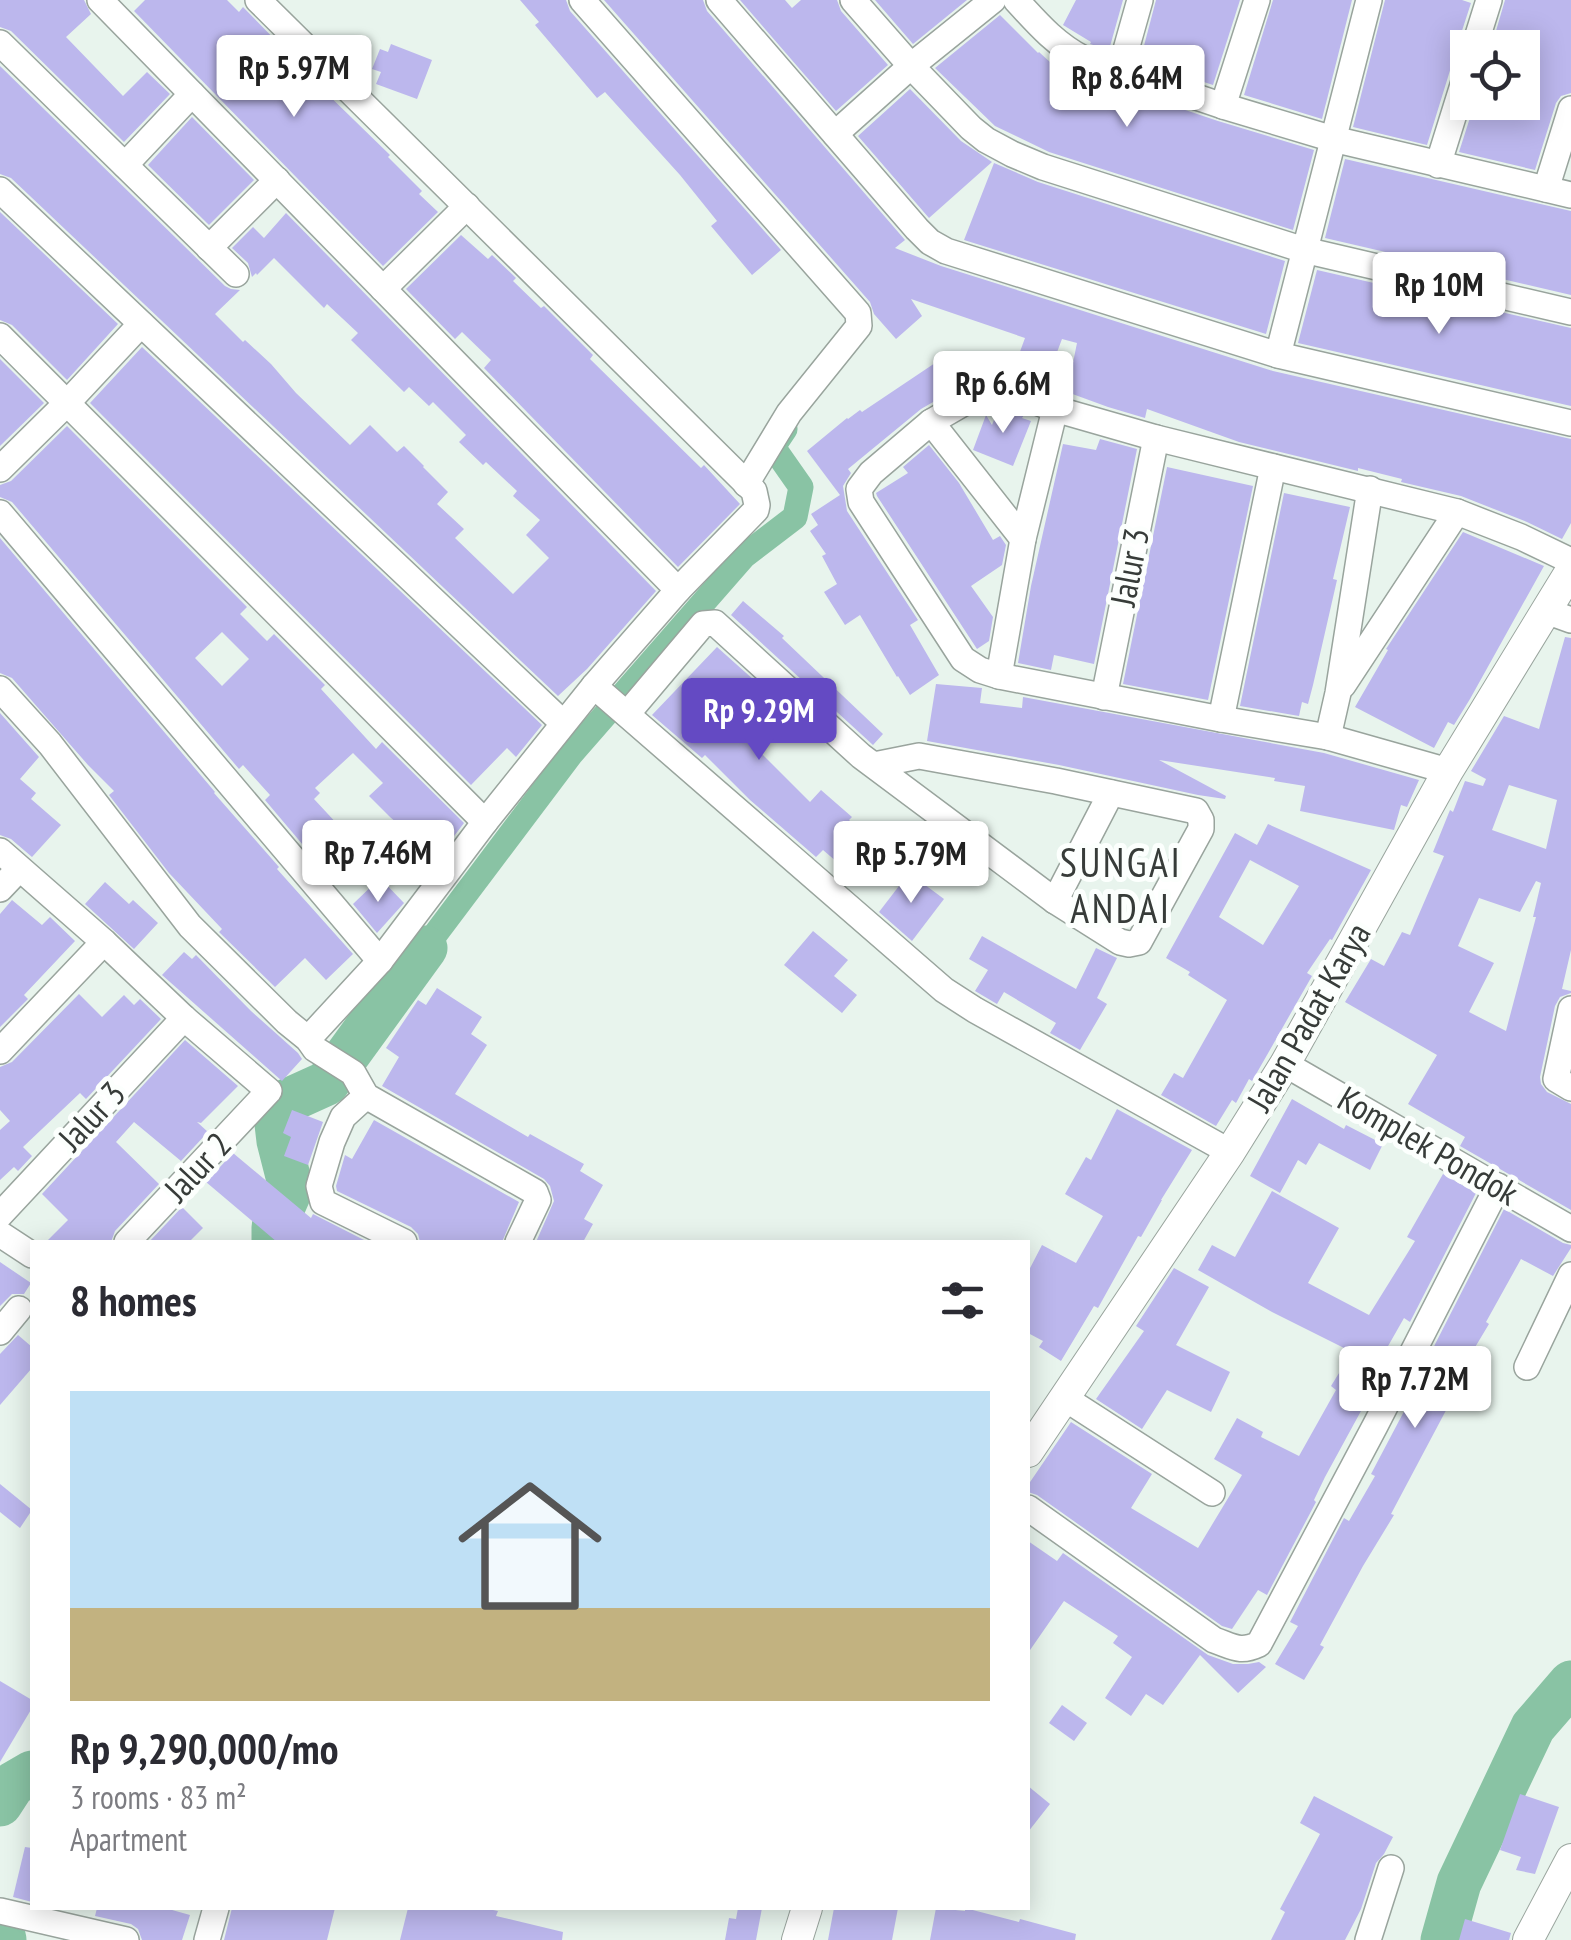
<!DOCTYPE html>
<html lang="en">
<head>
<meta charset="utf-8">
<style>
  :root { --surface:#fff; --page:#f7f7f7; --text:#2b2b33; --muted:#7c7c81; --accent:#644ac3 }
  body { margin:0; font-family:"PT Sans Narrow",sans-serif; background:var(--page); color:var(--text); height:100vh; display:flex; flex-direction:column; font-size:38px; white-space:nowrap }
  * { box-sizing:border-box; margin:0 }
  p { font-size:32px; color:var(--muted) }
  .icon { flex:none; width:55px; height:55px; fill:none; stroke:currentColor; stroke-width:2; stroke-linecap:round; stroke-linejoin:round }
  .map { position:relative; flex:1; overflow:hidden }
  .details { position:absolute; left:30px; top:1240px; width:1000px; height:670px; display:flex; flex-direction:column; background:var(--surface); border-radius:0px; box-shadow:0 5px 25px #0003 }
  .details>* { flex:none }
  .buttons { position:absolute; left:1450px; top:30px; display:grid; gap:20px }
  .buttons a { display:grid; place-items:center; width:90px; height:90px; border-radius:0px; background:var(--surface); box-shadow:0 5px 25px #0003; font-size:50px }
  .price { position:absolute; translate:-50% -85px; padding:0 22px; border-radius:10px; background:#fff; color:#222; font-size:32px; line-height:65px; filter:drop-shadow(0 2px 5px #0008) }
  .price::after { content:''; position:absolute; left:50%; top:60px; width:30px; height:22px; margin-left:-15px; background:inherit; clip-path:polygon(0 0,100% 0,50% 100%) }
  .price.active { background:var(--accent); color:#fff }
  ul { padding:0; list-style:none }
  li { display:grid; align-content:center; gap:20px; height:530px; padding:0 40px }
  li span { display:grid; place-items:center; height:310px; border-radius:0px; color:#555 }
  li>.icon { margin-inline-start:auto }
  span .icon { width:180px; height:180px; fill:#fffc; stroke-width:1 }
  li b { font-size:42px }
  h2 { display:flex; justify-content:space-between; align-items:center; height:120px; padding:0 40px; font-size:42px }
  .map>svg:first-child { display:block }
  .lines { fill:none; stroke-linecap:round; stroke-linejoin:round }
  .canal { stroke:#89c3a4; stroke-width:25 }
  .river { stroke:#89c3a4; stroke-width:45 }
  .building { fill:#bcb7ed; fill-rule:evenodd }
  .minor-casing { stroke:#99a49d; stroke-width:28 }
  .tertiary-casing { stroke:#99a49d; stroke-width:32 }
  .minor { stroke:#fff; stroke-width:25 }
  .tertiary { stroke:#fff; stroke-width:30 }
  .labels { text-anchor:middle; stroke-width:10; stroke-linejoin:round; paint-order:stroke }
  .street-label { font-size:35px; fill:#373c39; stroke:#fcfffd }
  .quarter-label { font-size:40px; letter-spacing:2.5px; fill:#373c39; stroke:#fcfffd }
</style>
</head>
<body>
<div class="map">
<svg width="1571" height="1940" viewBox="0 0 1571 1940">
  <rect width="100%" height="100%" fill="#e8f4ed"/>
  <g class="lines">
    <path class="canal" d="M425 948 571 754 744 556 795 517 801 487 773 447 785 429"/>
    <g class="river">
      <path d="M274 1242V1227L291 1188 279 1141 277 1124 285 1102 327 1083 425 948"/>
      <path d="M0 1804 13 1784 32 1773"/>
      <path d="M0 1922 4 1940"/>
      <path d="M1443 1940 1459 1883 1533 1727 1571 1683"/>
    </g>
  </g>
  <g class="building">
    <path d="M0 0H84L91 14 66 37 123 96 147 72 170 94 124 142 11 31 0 27Z"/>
    <path d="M145 0H227L239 12 243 7 284 49 279 47 390 155 388 157 422 191 419 194 438 212 383 266 134 11Z"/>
    <path d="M520 0H566L570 11 781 250 752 275 711 226 717 221 680 175 605 92 597 98 535 25 539 22Z"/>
    <path d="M604 0H703L707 11 905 240 895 248 941 266 1273 371 1571 439V523L1562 539 1527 522 1461 496 1401 482 1402 479 1358 468V471L1239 442 1147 409 1145 418 1108 407 1067 392 1077 343 1062 339 1045 384 1036 381 1035 384 1011 376 1025 338 911 299 922 316 896 339 874 314 870 302Z"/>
    <path d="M740 0H785L792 8 801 0H837L841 11 888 65 836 111Z"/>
    <path d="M875 0H967L913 44Z"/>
    <path d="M1076 0H1123L1109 50 1090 44 1091 42 1063 25Z"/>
    <path d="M1156 0H1240L1213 85 1140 61Z"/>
    <path d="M1273 0H1352L1322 119 1244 95Z"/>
    <path d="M1385 0H1462L1471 3 1458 43V57L1452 64 1427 145 1353 127Z"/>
    <path d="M1505 0H1571V93L1561 96 1556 103 1535 170 1459 152 1475 102H1522V48H1491Z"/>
    <path d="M1000 15 1038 53 1039 52 1074 84 1078 74 1218 121 1314 150 1293 230 1049 152 995 126 935 68Z"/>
    <path d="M391 44 432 60 417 99 376 84 381 72 372 69 380 49 388 52Z"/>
    <path d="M0 66 225 286 231 289 240 290 215 314 243 342 245 340 271 364 296 393 350 445 370 425 397 452 404 446 424 466 423 467 448 492 437 504 464 529 455 538 513 594 549 558 526 535 540 520 513 496 517 491 486 462 483 465 459 442 466 435 433 402 429 406 409 387 404 392 351 340 358 333 327 304 324 308 274 258 257 275 256 273 252 277 248 263 232 248 253 227 264 238 286 213 656 591 587 669 558 696 11 178 0 174Z"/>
    <path d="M910 89 961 141 992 162 929 218 858 136Z"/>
    <path d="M192 117 254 180 209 225 148 165Z"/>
    <path d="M1345 159 1571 211V295L1325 238Z"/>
    <path d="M994 163 1038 182 1285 261 1266 334 964 240Z"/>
    <path d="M0 212 118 324 67 380 12 325 0 320Z"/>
    <path d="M461 235 488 259 492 255 516 278 513 281 541 308 544 306 593 355 590 359 701 468 704 465 740 504 678 567 484 368 491 360 462 332 455 339 406 289Z"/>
    <path d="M1317 270 1571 328V406L1298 343Z"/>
    <path d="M142 347 542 725 516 757 507 748 471 785 90 403Z"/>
    <path d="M947 355 966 383 921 409 848 469 851 473 843 486 847 511 918 620 910 625 939 675 910 695 898 676 897 677 860 615 845 625 824 592 837 584 822 556 826 554 810 531 818 525 811 514 840 495 807 451 847 418 848 419 860 410 862 412Z"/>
    <path d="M0 359 44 403 0 446Z"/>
    <path d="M999 407 1024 415 1022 418 1031 421 1013 466 973 450 986 415 992 425Z"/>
    <path d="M67 426 247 607 240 614 267 641 274 634 325 685 321 689 376 749 382 742 464 823 448 844 437 833 424 847 390 817 369 796 383 783 353 753 315 788 320 793 314 799 340 827 344 823 361 841 334 866 316 847 314 849 306 841 303 845 265 800 270 795 243 765 239 769 12 502 0 497V485L11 481ZM222 632 249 659 222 686 195 658Z"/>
    <path d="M1100 439 1137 449 1094 664 1054 655 1051 670 1018 663 1031 586 1063 444 1096 450Z"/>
    <path d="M929 445 959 483 993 540 1000 536 1006 545 1002 565 971 586 993 617 989 641 977 649 877 496 876 493 908 473 903 467Z"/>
    <path d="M1167 467 1253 486 1208 700 1123 684Z"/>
    <path d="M1284 493 1350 507 1333 579 1337 580 1313 685 1308 704 1302 702 1299 716 1240 706Z"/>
    <path d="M1463 532 1544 566 1470 699 1454 725 1448 722 1434 748 1355 707 1388 650 1386 649Z"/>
    <path d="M0 538 215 792 214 793 279 867 277 869 353 954 326 980 305 958 275 987 219 932 222 929 169 873 109 795 114 791 88 765 12 678 0 673Z"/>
    <path d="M743 601 784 636 782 638 883 734 873 745 731 615Z"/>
    <path d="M1565 637 1571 638V950L1562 989 1571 991V993L1560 997 1555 1006 1540 1077 1541 1084 1547 1092 1571 1104V1210L1460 1146 1465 1137 1408 1104 1437 1055 1345 1002 1371 959 1384 966 1402 932 1410 935 1444 856 1433 852 1450 810 1453 812 1465 781 1483 786 1486 779 1471 771 1504 716 1539 729ZM1509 785 1557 800 1546 849 1492 830ZM1536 881 1541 883 1533 917H1536L1506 1031 1469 1012 1494 963 1458 946 1479 898 1520 912Z"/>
    <path d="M717 647 764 689 732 724 810 802 821 790 852 817 849 820 881 848V856L858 880 823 850 816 857 750 800 705 755 702 758 652 715Z"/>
    <path d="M936 684 982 688 980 703 1022 708 1023 697 1324 753 1419 780 1407 807 1401 805 1394 830 1300 811 1305 786 1274 781 1275 778 1159 760 1226 796 1225 799 1198 795 1059 765 927 741Z"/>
    <path d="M0 713 39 757 20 779 36 793 31 799 61 825 32 857 11 839 0 835Z"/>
    <path d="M1268 824 1371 870 1332 940 1330 939 1307 973 1312 976 1255 1076 1252 1081 1249 1079 1236 1103 1232 1100 1216 1126 1161 1095 1174 1073 1183 1078 1227 1000 1188 975 1190 972 1166 958 1235 833 1257 845ZM1250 860 1299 886 1263 945 1219 917Z"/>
    <path d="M909 873 944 899 912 941 879 912Z"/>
    <path d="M380 878 404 903 377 933 353 904Z"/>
    <path d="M105 882 129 904 133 900 158 923 134 949 85 904Z"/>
    <path d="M12 900 42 925 50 917 75 941 24 995 28 999 0 1027V914Z"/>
    <path d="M813 931 848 960 834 976 857 995 842 1013 784 965Z"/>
    <path d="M982 936 1076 989 1096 948 1117 958 1097 998 1107 1004 1080 1050 1050 1033 1056 1023 1004 992 997 1004 975 991 988 970 969 959Z"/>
    <path d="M184 952 192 959 196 955 251 1011 298 1053 302 1059 282 1081 162 975Z"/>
    <path d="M437 988 482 1017 471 1034 487 1045 455 1094 528 1137 530 1134 584 1164 580 1171 603 1185 584 1219 593 1224 583 1242H536L554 1201 550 1186 544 1179 382 1086 399 1057 386 1048 418 1000 426 1005Z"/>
    <path d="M79 994 102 1017 124 995 134 1005 140 999 161 1019 86 1099 80 1093 23 1147 32 1156 18 1171 14 1167 0 1180V1130L10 1121 0 1110V1067L12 1062Z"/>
    <path d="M185 1040 238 1086 201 1123 197 1122 208 1132 181 1161 134 1122 116 1142 159 1184 115 1231 111 1242H46L68 1220 42 1194Z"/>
    <path d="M1292 1099 1344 1129 1346 1125 1383 1144 1370 1170 1319 1143 1306 1165 1298 1160 1280 1193 1250 1176Z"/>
    <path d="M1117 1109 1192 1150 1161 1200H1162L1141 1237 1138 1236 1098 1308 1094 1306 1061 1361 1039 1347 1043 1341 1028 1333V1272L1042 1245 1076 1263 1103 1216 1065 1194 1086 1157 1091 1160Z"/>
    <path d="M292 1110 323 1122 308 1165 284 1156 291 1137 283 1133Z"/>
    <path d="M374 1120 519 1202 502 1242H420L418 1234 411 1227 337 1191 336 1186 345 1155 352 1159Z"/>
    <path d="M233 1153 311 1218 313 1214 368 1242H277L206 1182Z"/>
    <path d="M1443 1174 1476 1193 1410 1322 1404 1318 1375 1369 1378 1371 1356 1408 1361 1411 1325 1477 1314 1500 1316 1502 1267 1595 1258 1590 1232 1629 1222 1626 1037 1495 1028 1492V1485L1071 1422 1152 1474 1131 1508 1198 1548 1242 1475 1214 1459 1237 1418 1263 1432 1261 1437 1299 1456 1336 1390 1331 1386 1352 1352 1272 1312 1198 1270 1212 1245 1235 1257 1272 1191 1339 1228 1308 1283 1369 1315 1415 1241 1407 1237Z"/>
    <path d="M182 1207 203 1228 189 1242H149Z"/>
    <path d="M1504 1209 1563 1243 1571 1245V1248L1553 1276 1521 1259 1486 1322 1489 1324 1465 1364 1469 1367 1391 1514 1394 1515 1363 1566 1320 1645 1324 1647 1304 1680 1275 1664 1298 1626 1290 1622 1344 1518 1349 1521 1375 1476 1371 1474 1429 1364 1426 1362Z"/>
    <path d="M0 1262 31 1283 24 1294H12L0 1306Z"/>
    <path d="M1174 1268 1209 1287 1176 1345 1230 1372 1211 1412 1167 1390 1142 1429 1096 1399 1144 1331 1136 1326Z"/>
    <path d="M18 1335 32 1347V1368L0 1405V1354Z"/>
    <path d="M0 1484 32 1510 20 1528 0 1512Z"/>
    <path d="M1028 1541 1057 1561 1063 1553 1208 1655 1233 1664H1248L1259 1662 1266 1667 1238 1693 1200 1655 1163 1705 1146 1694 1131 1716 1105 1698 1132 1657 1113 1643 1118 1636 1064 1601 1028 1653Z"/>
    <path d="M0 1681 32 1700V1708L0 1762Z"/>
    <path d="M1062 1705 1087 1723 1074 1741 1049 1723Z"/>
    <path d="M1028 1786 1050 1804 1028 1832Z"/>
    <path d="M1520 1794 1559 1807 1535 1874 1516 1870 1521 1857 1500 1850Z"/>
    <path d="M1314 1796 1393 1837 1384 1854 1376 1863 1361 1909 1345 1940H1271L1285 1912 1280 1909 1320 1834 1300 1823Z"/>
    <path d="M25 1847 32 1848V1902L13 1897Z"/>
    <path d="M97 1908H165L190 1915 182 1940H142L138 1929 131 1924 95 1916Z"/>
    <path d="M232 1908H335L327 1940H224Z"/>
    <path d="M408 1908H483L498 1911 496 1916 563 1932 562 1940H400Z"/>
    <path d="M738 1908H762L756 1940H725L729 1918 736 1919Z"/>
    <path d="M834 1908H898L892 1940H828Z"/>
    <path d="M936 1908 965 1911V1908L1019 1922 1020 1919 1076 1934 1075 1940H930Z"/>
    <path d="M1465 1919 1511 1933 1509 1940H1459Z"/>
  </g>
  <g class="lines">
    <defs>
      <g id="minor">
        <path d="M100 0 678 590"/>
        <path d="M258 0 754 491 757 505 756 510 678 590 594 686 485 822 380 961 308 1039"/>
        <path d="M582 0 858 313 859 326 789 413 746 484"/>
        <path d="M719 0 917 229 930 242 946 251 1278 355 1571 423"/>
        <path d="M853 0 911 66 971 128 986 140 1012 154 1043 167 1304 250 1571 312"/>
        <path d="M1016 0C1037 23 1056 45 1084 59L1223 106 1333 139 1571 195"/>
        <path d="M0 43 236 274"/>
        <path d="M1474 48 1489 0"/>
        <path d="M1120 71 1140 0"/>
        <path d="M1223 106 1257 0"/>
        <path d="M835 134 911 66 993 0"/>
        <path d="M125 165 192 94"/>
        <path d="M1438 165 1468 69"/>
        <path d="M1546 189 1571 109"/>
        <path d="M0 190 563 723"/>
        <path d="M209 248 277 180"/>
        <path d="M383 289 467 206"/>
        <path d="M0 336 485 822"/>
        <path d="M1278 355 1369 0"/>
        <path d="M931 422 1023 539"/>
        <path d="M0 469 68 402 141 324"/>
        <path d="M0 513 380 961"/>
        <path d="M1546 611 1571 620"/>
        <path d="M999 676 1023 539 1055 409"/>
        <path d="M1343 685 1457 512"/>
        <path d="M594 686 944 990 975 1010 1230 1152"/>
        <path d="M0 689 50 744 190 926 287 1022 308 1039 315 1049 353 1073 366 1096 535 1192 538 1200 518 1242"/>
        <path d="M1104 697 1156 438"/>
        <path d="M627 714 703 624 715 623 861 756 1055 901 1120 942 1129 944 1139 942 1201 829V820L1196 811 1056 781 919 756 874 765"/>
        <path d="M1221 719 1273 467"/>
        <path d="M1328 737 1338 693 1370 489"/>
        <path d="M1448 771 1328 737 1221 719 999 676 980 670 963 659 861 502 859 489 871 473 931 422 976 396 996 390 1010 392 1055 409 1156 438 1457 512 1521 537 1571 561"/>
        <path d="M0 851 104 942 184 1018 269 1091 127 1242"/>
        <path d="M0 889 19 869"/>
        <path d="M1055 901 1111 793"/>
        <path d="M1571 1009 1556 1079 1571 1088"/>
        <path d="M0 1051 104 942"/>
        <path d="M1285 1064 1571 1229"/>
        <path d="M366 1096 343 1117 332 1142 319 1186 323 1202 404 1242"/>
        <path d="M0 1215 184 1018"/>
        <path d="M0 1234 32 1255"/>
        <path d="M0 1332 19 1309"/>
        <path d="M1527 1367 1571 1275"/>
        <path d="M1066 1399 1212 1493"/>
        <path d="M1028 1508 1214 1640C1234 1647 1240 1653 1259 1644L1375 1426 1498 1186"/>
        <path d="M0 1911 126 1940"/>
        <path d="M207 1940 216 1908"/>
        <path d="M1368 1940 1391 1868"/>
      </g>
      <g id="tertiary">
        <path d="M1028 1452 1230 1152 1285 1064 1448 771 1571 570"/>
        <path d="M797 1940 807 1908"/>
        <path d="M1528 1940 1571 1859"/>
      </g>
    </defs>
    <use href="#minor" class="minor-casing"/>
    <use href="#tertiary" class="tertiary-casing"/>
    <use href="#minor" class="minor"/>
    <use href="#tertiary" class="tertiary"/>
  </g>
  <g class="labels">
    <g class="street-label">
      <text transform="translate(1130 567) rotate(-79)" y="12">Jalur 3</text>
      <text transform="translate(1309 1017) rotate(-60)" y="12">Jalan Padat Karya</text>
      <text transform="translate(92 1116) rotate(-47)" y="12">Jalur 3</text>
      <text transform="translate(1428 1146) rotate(30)" y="12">Komplek Pondok</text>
      <text transform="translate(198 1167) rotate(-47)" y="12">Jalur 2</text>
    </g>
    <g class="quarter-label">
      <text x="1121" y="877">SUNGAI<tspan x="1121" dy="46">ANDAI</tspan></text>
    </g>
  </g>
</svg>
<div class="buttons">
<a><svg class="icon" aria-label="locate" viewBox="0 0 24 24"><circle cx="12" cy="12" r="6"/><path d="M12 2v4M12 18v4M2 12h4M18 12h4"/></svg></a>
</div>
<b class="price" style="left:294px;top:120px">Rp 5.97M</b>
<b class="price" style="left:1127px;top:130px">Rp 8.64M</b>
<b class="price" style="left:1439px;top:337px">Rp 10M</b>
<b class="price" style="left:1003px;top:436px">Rp 6.6M</b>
<b class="price active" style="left:759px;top:763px">Rp 9.29M</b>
<b class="price" style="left:378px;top:905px">Rp 7.46M</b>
<b class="price" style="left:911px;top:906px">Rp 5.79M</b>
<b class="price" style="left:1415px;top:1431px">Rp 7.72M</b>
<section class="details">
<h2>8 homes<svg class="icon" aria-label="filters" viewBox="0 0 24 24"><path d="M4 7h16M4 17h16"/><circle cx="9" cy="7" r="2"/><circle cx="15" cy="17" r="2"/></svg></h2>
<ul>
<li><span style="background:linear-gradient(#bfe0f5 70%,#c2b280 0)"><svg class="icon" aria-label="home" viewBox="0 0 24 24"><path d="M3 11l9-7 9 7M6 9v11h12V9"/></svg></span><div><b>Rp 9,290,000/mo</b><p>3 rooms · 83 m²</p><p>Apartment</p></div></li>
</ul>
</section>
</div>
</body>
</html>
